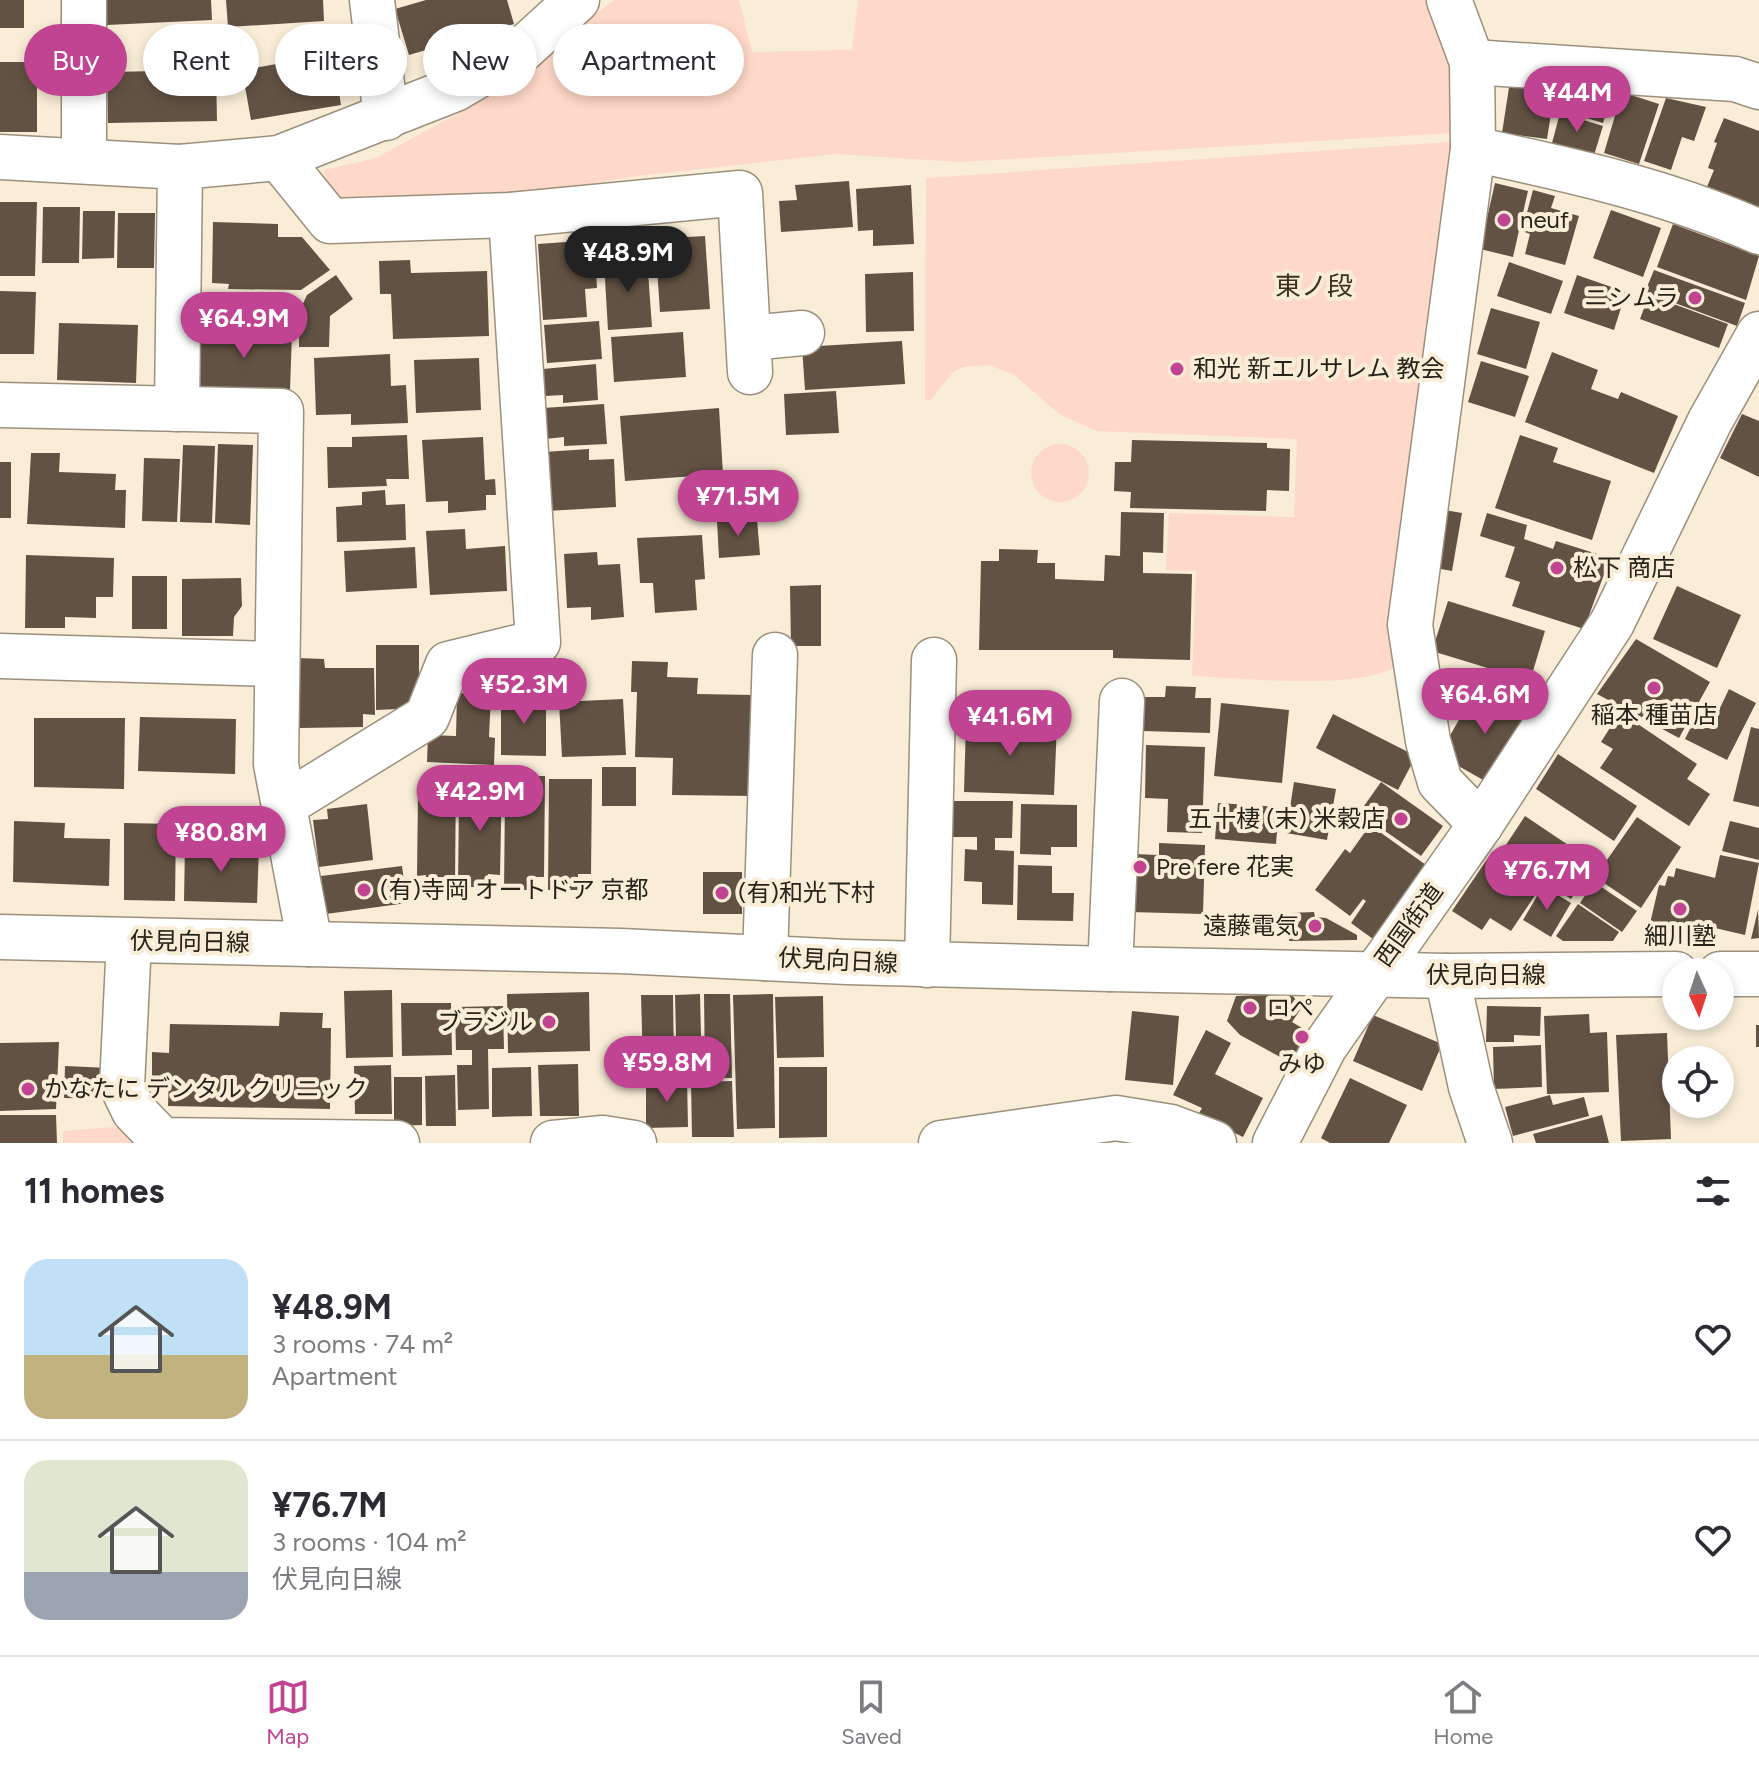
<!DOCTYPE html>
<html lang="en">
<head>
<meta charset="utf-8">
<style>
  :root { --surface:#fff; --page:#f2f2f3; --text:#2b2b33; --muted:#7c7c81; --line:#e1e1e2; --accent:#c14493 }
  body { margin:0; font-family:Figtree,"Noto Sans JP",sans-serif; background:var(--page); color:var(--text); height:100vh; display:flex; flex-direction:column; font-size:30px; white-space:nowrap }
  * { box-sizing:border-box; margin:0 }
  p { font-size:26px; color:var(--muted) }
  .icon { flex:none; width:44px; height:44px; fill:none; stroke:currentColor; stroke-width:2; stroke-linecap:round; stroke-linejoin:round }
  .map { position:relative; height:1143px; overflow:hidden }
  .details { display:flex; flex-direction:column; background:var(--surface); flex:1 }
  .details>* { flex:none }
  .guide { position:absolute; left:24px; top:24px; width:800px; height:72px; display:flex; gap:16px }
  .needle { width:52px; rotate:177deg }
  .tools { position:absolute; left:1662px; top:958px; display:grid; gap:16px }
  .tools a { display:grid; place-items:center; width:72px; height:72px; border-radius:50%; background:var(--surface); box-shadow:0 4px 12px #0003; font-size:40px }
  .price { position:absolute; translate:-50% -68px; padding:0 18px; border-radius:28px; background:var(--accent); color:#fff; font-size:26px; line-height:52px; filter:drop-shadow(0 2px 4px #0008) }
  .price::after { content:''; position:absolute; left:50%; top:48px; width:24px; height:18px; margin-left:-12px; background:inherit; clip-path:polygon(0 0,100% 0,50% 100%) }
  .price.on { background:#222; color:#fff }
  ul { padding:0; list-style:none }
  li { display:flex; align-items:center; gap:24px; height:200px; padding:0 24px }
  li+li { border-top:2px solid var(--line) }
  li span { display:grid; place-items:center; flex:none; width:224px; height:160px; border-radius:24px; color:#555 }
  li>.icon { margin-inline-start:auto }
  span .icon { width:96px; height:96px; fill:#fffc; stroke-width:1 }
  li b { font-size:34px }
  h2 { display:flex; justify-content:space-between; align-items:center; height:96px; padding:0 24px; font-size:34px }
  .pill { padding:0 28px; border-radius:36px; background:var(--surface); box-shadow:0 4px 12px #0003; font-size:28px; line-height:72px }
  .pill.on { background:var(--accent); color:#fff }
  .tabs { display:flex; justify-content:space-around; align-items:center; height:112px; border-top:2px solid var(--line); background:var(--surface); font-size:22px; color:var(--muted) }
  .tabs a { display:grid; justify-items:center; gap:4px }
  .tabs .on { color:var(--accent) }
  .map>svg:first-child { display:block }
  .green { fill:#fed8c8 }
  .building { fill:#625243 }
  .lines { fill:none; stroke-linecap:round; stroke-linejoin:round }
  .minor-casing { stroke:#9b907c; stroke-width:47 }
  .major-casing { stroke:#9b907c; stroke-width:47 }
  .minor { stroke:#fff; stroke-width:44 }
  .major { stroke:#fff; stroke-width:44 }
  .poi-dot { fill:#c14493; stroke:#f9edd8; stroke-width:3 }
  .labels { text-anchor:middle; stroke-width:8; stroke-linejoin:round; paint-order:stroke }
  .poi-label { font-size:24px; fill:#27231b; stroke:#f9edd8; text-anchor:start }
  .street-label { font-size:24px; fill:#27231b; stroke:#f9edd8 }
  .neighbourhood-label { font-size:26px; fill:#3a311f; stroke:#f9edd8 }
</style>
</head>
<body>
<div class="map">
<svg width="1759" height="1143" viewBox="0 0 1759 1143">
  <rect width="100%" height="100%" fill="#f9edd8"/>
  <g class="green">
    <path d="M614 0H739L752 52 852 50 858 0H1431L1451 62 1454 133 960 162 835 154 629 177 569 188 331 206 324 170 376 158 479 102Z"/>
    <path d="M1450 142 1398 666C1355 691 1244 678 1192 676L1196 571 1166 570 1169 513 1294 517 1297 439 1097 431 1059 414 1013 374 988 365 963 367 953 372 931 400H925L926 178Z"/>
    <circle cx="1060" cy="473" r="29"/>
    <path d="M129 1126 140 1143H63V1131Z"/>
  </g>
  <g class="building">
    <rect x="0" y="0" width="24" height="28"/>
    <path d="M106 0H211L212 20 107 25Z"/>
    <path d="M226 0H323L324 21 228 27Z"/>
    <path d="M426 0H507L514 24 409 55 395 9Z"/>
    <path d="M333 54 341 105 251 120 242 70Z"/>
    <rect x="0" y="62" width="37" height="70"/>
    <path d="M216 70 217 121 108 123 107 72Z"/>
    <path d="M1510 81 1555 88 1547 139 1502 133Z"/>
    <path d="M1568 81 1612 94 1603 123 1560 110Z"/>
    <path d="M1622 92 1659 104 1639 164 1604 153Z"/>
    <path d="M1666 98 1706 107 1694 141 1682 137 1671 170 1644 161Z"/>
    <path d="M1560 113 1603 126 1594 155 1552 143Z"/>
    <path d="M1724 118 1759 131V214L1704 194 1714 170 1708 168 1717 143 1714 142Z"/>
    <path d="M849 181 853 227 781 232 779 201 797 200 795 185Z"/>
    <path d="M1495 183 1528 191 1513 257 1480 249Z"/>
    <path d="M911 185 914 244 873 246V230L858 231 856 189Z"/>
    <path d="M1533 190 1555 196 1551 208 1579 216 1565 265 1525 254 1530 234 1522 231Z"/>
    <path d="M0 202H37L35 276H0Z"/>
    <path d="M43 207H80L79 263H42Z"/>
    <path d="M1611 210 1661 228 1643 277 1593 258Z"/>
    <path d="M83 211H115L114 258 82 259Z"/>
    <path d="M118 213H155L154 268H117Z"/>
    <path d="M213 222 278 224V237H302L330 270 301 290 228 289 229 284 212 283Z"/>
    <path d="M1673 224 1759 256 1746 300 1657 267Z"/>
    <path d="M705 236 710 309 660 312 655 239Z"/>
    <path d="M594 240 597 288 585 289 587 317 543 320 538 244Z"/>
    <path d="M647 258 652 327 608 330 604 262Z"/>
    <path d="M410 260 411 273 487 271 489 336 393 339 391 294H380L379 261Z"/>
    <path d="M1509 262 1563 281 1551 314 1497 296Z"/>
    <path d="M1654 270 1745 303 1737 326 1645 292Z"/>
    <path d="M913 272 914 331 866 332 865 274Z"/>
    <path d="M336 275 353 299 330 316 329 347H299V312L307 295Z"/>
    <path d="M1577 275 1626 292 1614 330 1564 313Z"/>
    <path d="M0 291 36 292 34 354H0Z"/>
    <path d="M195 295 222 296V315L194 314Z"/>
    <path d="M1649 295 1728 324 1719 348 1640 319Z"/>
    <path d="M1491 308 1540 322 1526 369 1477 354Z"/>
    <path d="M599 321 602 359 547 363 544 325Z"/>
    <path d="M59 323 138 325 136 383 57 380Z"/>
    <path d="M199 330 292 333 290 390 197 387Z"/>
    <path d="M683 332 686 377 614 382 611 337Z"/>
    <path d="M902 341 905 384 805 390 802 347Z"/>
    <path d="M1552 352 1598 370 1591 389 1618 399 1621 392 1678 416 1654 473 1525 422Z"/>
    <path d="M390 354 391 386 406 385 408 423 351 425V414L316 415 314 358Z"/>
    <path d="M479 358 481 410 416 413 414 360Z"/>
    <path d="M1481 361 1529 376 1515 417 1468 402Z"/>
    <path d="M596 364 598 400 563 403V395L545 396 543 369Z"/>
    <path d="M836 391 839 433 786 435 784 394Z"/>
    <path d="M604 404 607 444 564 446V437L545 439 543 408Z"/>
    <path d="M719 408 723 474 625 481 620 416Z"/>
    <path d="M1742 414 1759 421V477L1720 458Z"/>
    <path d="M407 435 409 479H386L387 486 328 488 327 447H352V437Z"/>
    <path d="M1520 435 1558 448 1553 462 1611 481 1592 540 1495 508Z"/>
    <path d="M483 437 485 480 495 479 496 495H486V510L448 513V501L426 502 422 440Z"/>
    <path d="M1132 440 1267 443V448L1290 449 1289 491 1267 490 1266 511 1130 508 1131 492 1114 491 1115 462H1131Z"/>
    <path d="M218 444 253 445 250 525 215 523Z"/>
    <path d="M183 445 215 446 212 523 180 522Z"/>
    <path d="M589 449V460L614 459 616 507 547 511 544 452Z"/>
    <path d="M31 453H60L59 472 116 474 115 490H126L125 528 27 524Z"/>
    <path d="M144 458 180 459 177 522 142 521Z"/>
    <rect x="0" y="462" width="11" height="56"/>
    <path d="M385 490 386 505 405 504 406 540 337 542 336 507 362 505V492Z"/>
    <path d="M1433 508 1462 513 1452 571 1424 566Z"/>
    <path d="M1121 512 1164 513 1163 553 1143 552V573L1192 574 1190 660 1113 658V650H979L981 561H999V549L1038 550 1037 563H1055V579L1104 581 1105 555 1120 556Z"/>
    <path d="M1487 513 1527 525 1524 539 1553 549 1556 541 1610 558 1584 629 1512 606 1520 582 1505 577 1515 547 1480 536Z"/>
    <path d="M757 519 760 555 719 558 717 521Z"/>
    <path d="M465 529 466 549 505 546 507 591 430 595 426 531Z"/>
    <path d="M702 535 705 579 695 580 697 610 655 613 653 583H640L637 538Z"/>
    <path d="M415 547 417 588 346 592 344 551Z"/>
    <path d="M597 552 598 565 620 564 624 617 591 620V607L567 608 564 554Z"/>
    <path d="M26 555 114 558 113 597H96V618L65 617V628H25Z"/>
    <rect x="132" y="576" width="35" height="53"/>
    <path d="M241 578 242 606 234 617 233 636H182V579Z"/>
    <path d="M821 585V646H791L790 586Z"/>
    <path d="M1677 586 1741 615 1717 668 1653 639Z"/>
    <path d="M1448 601 1545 631 1530 681 1432 651Z"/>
    <path d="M1636 639 1710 682 1679 738 1597 694Z"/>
    <path d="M376 645H419V694L398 709 376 710Z"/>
    <path d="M297 658 324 659 325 668H374L375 715 363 714V727L300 728Z"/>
    <path d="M632 661 668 662 667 677 698 678 697 694 755 695 754 796 672 795 673 758 635 757 637 692H631Z"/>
    <path d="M1166 686 1196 687 1195 698H1211L1210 733 1143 731 1144 697H1165Z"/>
    <path d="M1477 688 1530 717 1492 785 1439 755Z"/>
    <path d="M1729 689 1756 703 1727 760 1685 739 1703 703 1719 710Z"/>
    <path d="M457 693 491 695 489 737 495 738 494 765 427 762 428 735 456 736Z"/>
    <path d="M501 696H546V756L501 755Z"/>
    <path d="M623 699 626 755 562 757 559 702Z"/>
    <path d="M1221 703 1289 710 1282 783 1214 776Z"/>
    <path d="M1620 712 1697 764 1687 779 1710 794 1689 826 1600 768 1613 749 1601 742Z"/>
    <path d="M1333 714 1416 756 1398 790 1316 748Z"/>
    <path d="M140 717 236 719 235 774 138 771Z"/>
    <path d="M34 718H125L124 789 34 787Z"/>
    <path d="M966 722 1057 724 1054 795 964 792Z"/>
    <path d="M1751 727 1759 729V807L1733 801Z"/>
    <path d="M1146 745 1205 747 1202 833 1167 832 1168 799 1145 798Z"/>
    <path d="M1558 754 1637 806 1614 841 1536 789Z"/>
    <rect x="602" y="767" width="34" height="39"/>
    <path d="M426 772H456L455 885H425L426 875 417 876 418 795H426Z"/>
    <path d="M517 776H545L544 877H534V890H504L505 797H517Z"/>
    <path d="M472 777 502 778 500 875 488 874 487 887H458L459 797H472Z"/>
    <path d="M549 779H592L591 874H578V890H548Z"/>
    <path d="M1294 782 1336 789 1327 840 1286 833Z"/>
    <path d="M1381 782 1443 826 1421 856 1359 813Z"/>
    <path d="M949 801H1013L1012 838H995V850L1014 851 1013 905 982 904V882L964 881 965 849 977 850V837H949Z"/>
    <path d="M1218 803 1279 807 1276 844 1215 839Z"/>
    <path d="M367 804 373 860 319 867 313 820 328 819 327 809Z"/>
    <path d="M1021 804 1077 805V847H1051V855L1020 854Z"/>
    <path d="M1525 816 1595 863 1571 899 1500 854Z"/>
    <path d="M1637 817 1681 847 1641 908 1595 877Z"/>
    <path d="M14 821 65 823 64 838 110 839 109 886 13 882Z"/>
    <path d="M1730 821 1759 828V860L1722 851Z"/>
    <path d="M124 823 176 824 175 901 124 900Z"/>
    <path d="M1370 825 1426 865 1373 939 1351 923 1366 901 1363 899 1350 916 1315 890 1345 849 1350 853Z"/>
    <path d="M1159 843 1205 845 1203 914 1130 912 1133 854 1159 855Z"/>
    <path d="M185 845 259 847 257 903 184 901Z"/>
    <path d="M1492 852 1542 885 1511 931 1490 918 1482 930 1452 911Z"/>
    <path d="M1720 855 1759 863 1745 935 1702 925 1698 944 1648 932 1659 885 1665 886 1668 876 1674 877 1676 868 1715 878Z"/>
    <path d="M1018 865 1052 866V893H1074L1073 921 1017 920Z"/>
    <path d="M402 866 407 903 326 914 321 876Z"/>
    <rect x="703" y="872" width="39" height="42"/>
    <path d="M1594 882 1637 911 1622 932 1580 903Z"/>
    <path d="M1543 886 1571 903 1551 937 1523 920Z"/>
    <path d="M1578 904 1619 932 1613 941H1563L1556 936Z"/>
    <path d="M1758 910 1759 938 1751 939Z"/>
    <path d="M1314 912 1315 917 1326 918 1357 935V940L1289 941V913Z"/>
    <path d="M392 990 393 1057 346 1058 344 991Z"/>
    <path d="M589 992 590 1051 508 1053 507 994Z"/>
    <path d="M700 994 702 1078H677L675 995Z"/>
    <path d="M704 994H730L732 1078H705Z"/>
    <path d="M773 994 775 1128 737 1129 733 995Z"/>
    <path d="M1291 994 1302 1007 1292 1022 1312 1034 1293 1064 1240 1035 1227 1021 1236 996Z"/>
    <path d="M641 995H673L674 1066H643Z"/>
    <path d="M823 996 824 1057 777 1058 775 997Z"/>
    <path d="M401 1003H451L452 1055 402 1056Z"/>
    <path d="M503 1006 504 1049H488L489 1109 458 1110 457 1065H472V1050H456L455 1007Z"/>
    <path d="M1487 1006 1541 1007 1540 1036 1514 1035V1042H1486Z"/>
    <path d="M1132 1011 1179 1016 1173 1085 1125 1080Z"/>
    <path d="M280 1012 323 1013 322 1028H331L330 1109 168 1106 169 1076H152V1052L169 1053 170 1024 279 1026Z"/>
    <path d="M1589 1014 1590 1033 1607 1032 1609 1092 1547 1094 1544 1016Z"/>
    <path d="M1373 1015 1442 1044 1422 1091 1353 1061Z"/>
    <rect x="1756" y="1025" width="3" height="22"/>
    <path d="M1206 1030 1231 1043 1215 1074 1263 1098 1243 1137 1198 1115 1202 1108 1173 1095Z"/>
    <path d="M1667 1033 1671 1139 1621 1141 1616 1035Z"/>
    <path d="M59 1042 56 1109 0 1111V1043Z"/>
    <path d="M1541 1045 1542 1087 1494 1089 1493 1047Z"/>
    <path d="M578 1064 579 1116H540L538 1065Z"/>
    <path d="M391 1065 392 1114H355L354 1066Z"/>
    <path d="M65 1066 109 1068 108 1099 64 1098Z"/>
    <path d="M531 1067 532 1116 492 1117V1068Z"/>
    <path d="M779 1067H827V1137L779 1138Z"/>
    <path d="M455 1075 456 1126H426L425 1076Z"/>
    <path d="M394 1077H422V1125L394 1126Z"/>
    <path d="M1350 1078 1407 1105 1389 1143H1330L1321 1138Z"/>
    <path d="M687 1079 688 1127 646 1128V1080Z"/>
    <path d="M732 1081 734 1137H692L691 1082Z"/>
    <path d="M1550 1095 1553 1105 1584 1097 1589 1116 1513 1136 1505 1107Z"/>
    <path d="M0 1115H56L57 1143H0Z"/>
    <path d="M1602 1115 1609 1143H1536L1533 1134Z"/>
  </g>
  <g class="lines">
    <defs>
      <g id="minor">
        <path d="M84 0V159"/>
        <path d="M372 0 386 118"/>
        <path d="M1449 0 1472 62 1473 149 1410 625 1428 741 1440 782 1481 824"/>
        <path d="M1472 62 1735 79 1759 87"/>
        <path d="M1473 149C1571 170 1667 191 1759 232"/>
        <path d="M0 157 180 167 279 158 455 89 523 49 577 0"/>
        <path d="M279 158 330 221 511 215 740 193 750 372"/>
        <path d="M750 338 802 333"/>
        <path d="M0 405 281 411 276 764 310 944"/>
        <path d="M177 409 180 167"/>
        <path d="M0 656 276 664"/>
        <path d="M284 805 427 717 448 664 538 642 511 215"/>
        <path d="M129 941 122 1086 134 1111 162 1140 397 1143"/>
        <path d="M765 958 775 655"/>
        <path d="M927 965 934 660"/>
        <path d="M1110 969 1122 701"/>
        <path d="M1447 976 1471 1087 1490 1143"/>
        <path d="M553 1143 603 1138 634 1143"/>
        <path d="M941 1143 1116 1118 1171 1127 1214 1143"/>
        <path d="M1275 1143 1325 1046 1481 824 1612 623 1710 421 1759 334"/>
      </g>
      <g id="major">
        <path d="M0 937 621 951 847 962 1110 969 1447 976 1676 974"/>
        <path d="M1720 974H1759"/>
      </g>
    </defs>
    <use href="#minor" class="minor-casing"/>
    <use href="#major" class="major-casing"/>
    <use href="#minor" class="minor"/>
    <use href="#major" class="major"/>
  </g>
  <g class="poi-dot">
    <circle cx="1504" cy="220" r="8"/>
    <circle cx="1695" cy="298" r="8"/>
    <circle cx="1177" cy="369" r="8"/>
    <circle cx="1557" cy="568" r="8"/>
    <circle cx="1654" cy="688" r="8"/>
    <circle cx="1401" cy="819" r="8"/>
    <circle cx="1140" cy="867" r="8"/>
    <circle cx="364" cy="890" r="8"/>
    <circle cx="722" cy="893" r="8"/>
    <circle cx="1680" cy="909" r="8"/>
    <circle cx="1315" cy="926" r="8"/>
    <circle cx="1250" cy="1008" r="8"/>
    <circle cx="549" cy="1022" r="8"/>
    <circle cx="1302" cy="1037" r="8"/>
    <circle cx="28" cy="1089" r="8"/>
  </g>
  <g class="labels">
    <g class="poi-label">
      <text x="1520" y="228">neuf</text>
      <text x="1679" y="306" text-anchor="end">ニシムラ</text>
      <text x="1193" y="377">和光 新エルサレム 教会</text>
      <text x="1573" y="576">松下 商店</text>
      <text x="1654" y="723" text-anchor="middle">稲本 種苗店</text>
      <text x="1385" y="827" text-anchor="end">五十棲 (末) 米穀店</text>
      <text x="1156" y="875">Pre fere 花実</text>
      <text x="380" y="898">(有)寺岡 オートドア 京都</text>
      <text x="738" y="901">(有)和光下村</text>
      <text x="1299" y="934" text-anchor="end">遠藤電気</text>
      <text x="1680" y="944" text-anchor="middle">細川塾</text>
      <text x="1266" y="1016">ロぺ</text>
      <text x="533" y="1030" text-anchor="end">ブラジル</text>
      <text x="1302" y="1072" text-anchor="middle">みゆ</text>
      <text x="44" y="1097">かなたに デンタル クリニック</text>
    </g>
    <g class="street-label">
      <text transform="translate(1409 925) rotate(-54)" y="8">西国街道</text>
      <text transform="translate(190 942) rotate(1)" y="8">伏見向日線</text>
      <text transform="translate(838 961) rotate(3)" y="8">伏見向日線</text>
      <text x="1486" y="983">伏見向日線</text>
    </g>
    <g class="neighbourhood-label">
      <text x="1314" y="295">東ノ段</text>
    </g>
  </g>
</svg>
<div class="tools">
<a><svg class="needle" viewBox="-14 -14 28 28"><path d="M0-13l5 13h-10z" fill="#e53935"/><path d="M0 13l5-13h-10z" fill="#7c7c81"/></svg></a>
<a><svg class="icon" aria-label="locate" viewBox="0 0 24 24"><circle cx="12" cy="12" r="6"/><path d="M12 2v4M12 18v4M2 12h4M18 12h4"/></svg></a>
</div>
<b class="price" style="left:1577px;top:134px">¥44M</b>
<b class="price on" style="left:628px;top:294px">¥48.9M</b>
<b class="price" style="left:244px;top:360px">¥64.9M</b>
<b class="price" style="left:738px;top:538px">¥71.5M</b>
<b class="price" style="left:524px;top:726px">¥52.3M</b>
<b class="price" style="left:1485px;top:736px">¥64.6M</b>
<b class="price" style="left:1010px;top:758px">¥41.6M</b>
<b class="price" style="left:480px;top:833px">¥42.9M</b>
<b class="price" style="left:221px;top:874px">¥80.8M</b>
<b class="price" style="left:1547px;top:912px">¥76.7M</b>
<b class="price" style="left:667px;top:1104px">¥59.8M</b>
<div class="guide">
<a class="pill on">Buy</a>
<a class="pill">Rent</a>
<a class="pill">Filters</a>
<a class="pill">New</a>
<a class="pill">Apartment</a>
</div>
</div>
<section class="details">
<h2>11 homes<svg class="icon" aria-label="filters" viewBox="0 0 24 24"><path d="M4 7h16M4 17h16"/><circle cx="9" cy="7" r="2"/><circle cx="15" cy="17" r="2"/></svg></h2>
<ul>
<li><span style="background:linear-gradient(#bfe0f5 60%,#c2b280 0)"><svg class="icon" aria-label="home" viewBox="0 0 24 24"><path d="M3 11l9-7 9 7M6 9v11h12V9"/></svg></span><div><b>¥48.9M</b><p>3 rooms · 74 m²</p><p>Apartment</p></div><svg class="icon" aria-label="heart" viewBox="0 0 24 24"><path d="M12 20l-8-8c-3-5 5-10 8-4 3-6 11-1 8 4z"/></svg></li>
<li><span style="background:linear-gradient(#dfe7d0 70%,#9aa5b1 0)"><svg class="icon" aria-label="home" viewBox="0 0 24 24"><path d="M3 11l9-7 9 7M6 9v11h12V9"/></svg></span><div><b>¥76.7M</b><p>3 rooms · 104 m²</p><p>伏見向日線</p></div><svg class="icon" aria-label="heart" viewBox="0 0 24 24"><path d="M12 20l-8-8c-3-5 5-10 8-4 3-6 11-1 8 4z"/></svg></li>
</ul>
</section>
<nav class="tabs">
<a class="on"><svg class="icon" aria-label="map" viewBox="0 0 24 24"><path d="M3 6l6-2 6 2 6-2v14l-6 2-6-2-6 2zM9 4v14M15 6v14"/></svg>Map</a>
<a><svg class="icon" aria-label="saved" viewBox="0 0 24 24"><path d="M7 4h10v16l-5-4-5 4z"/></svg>Saved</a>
<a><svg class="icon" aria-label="home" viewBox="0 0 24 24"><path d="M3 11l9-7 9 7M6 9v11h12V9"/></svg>Home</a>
</nav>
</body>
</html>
